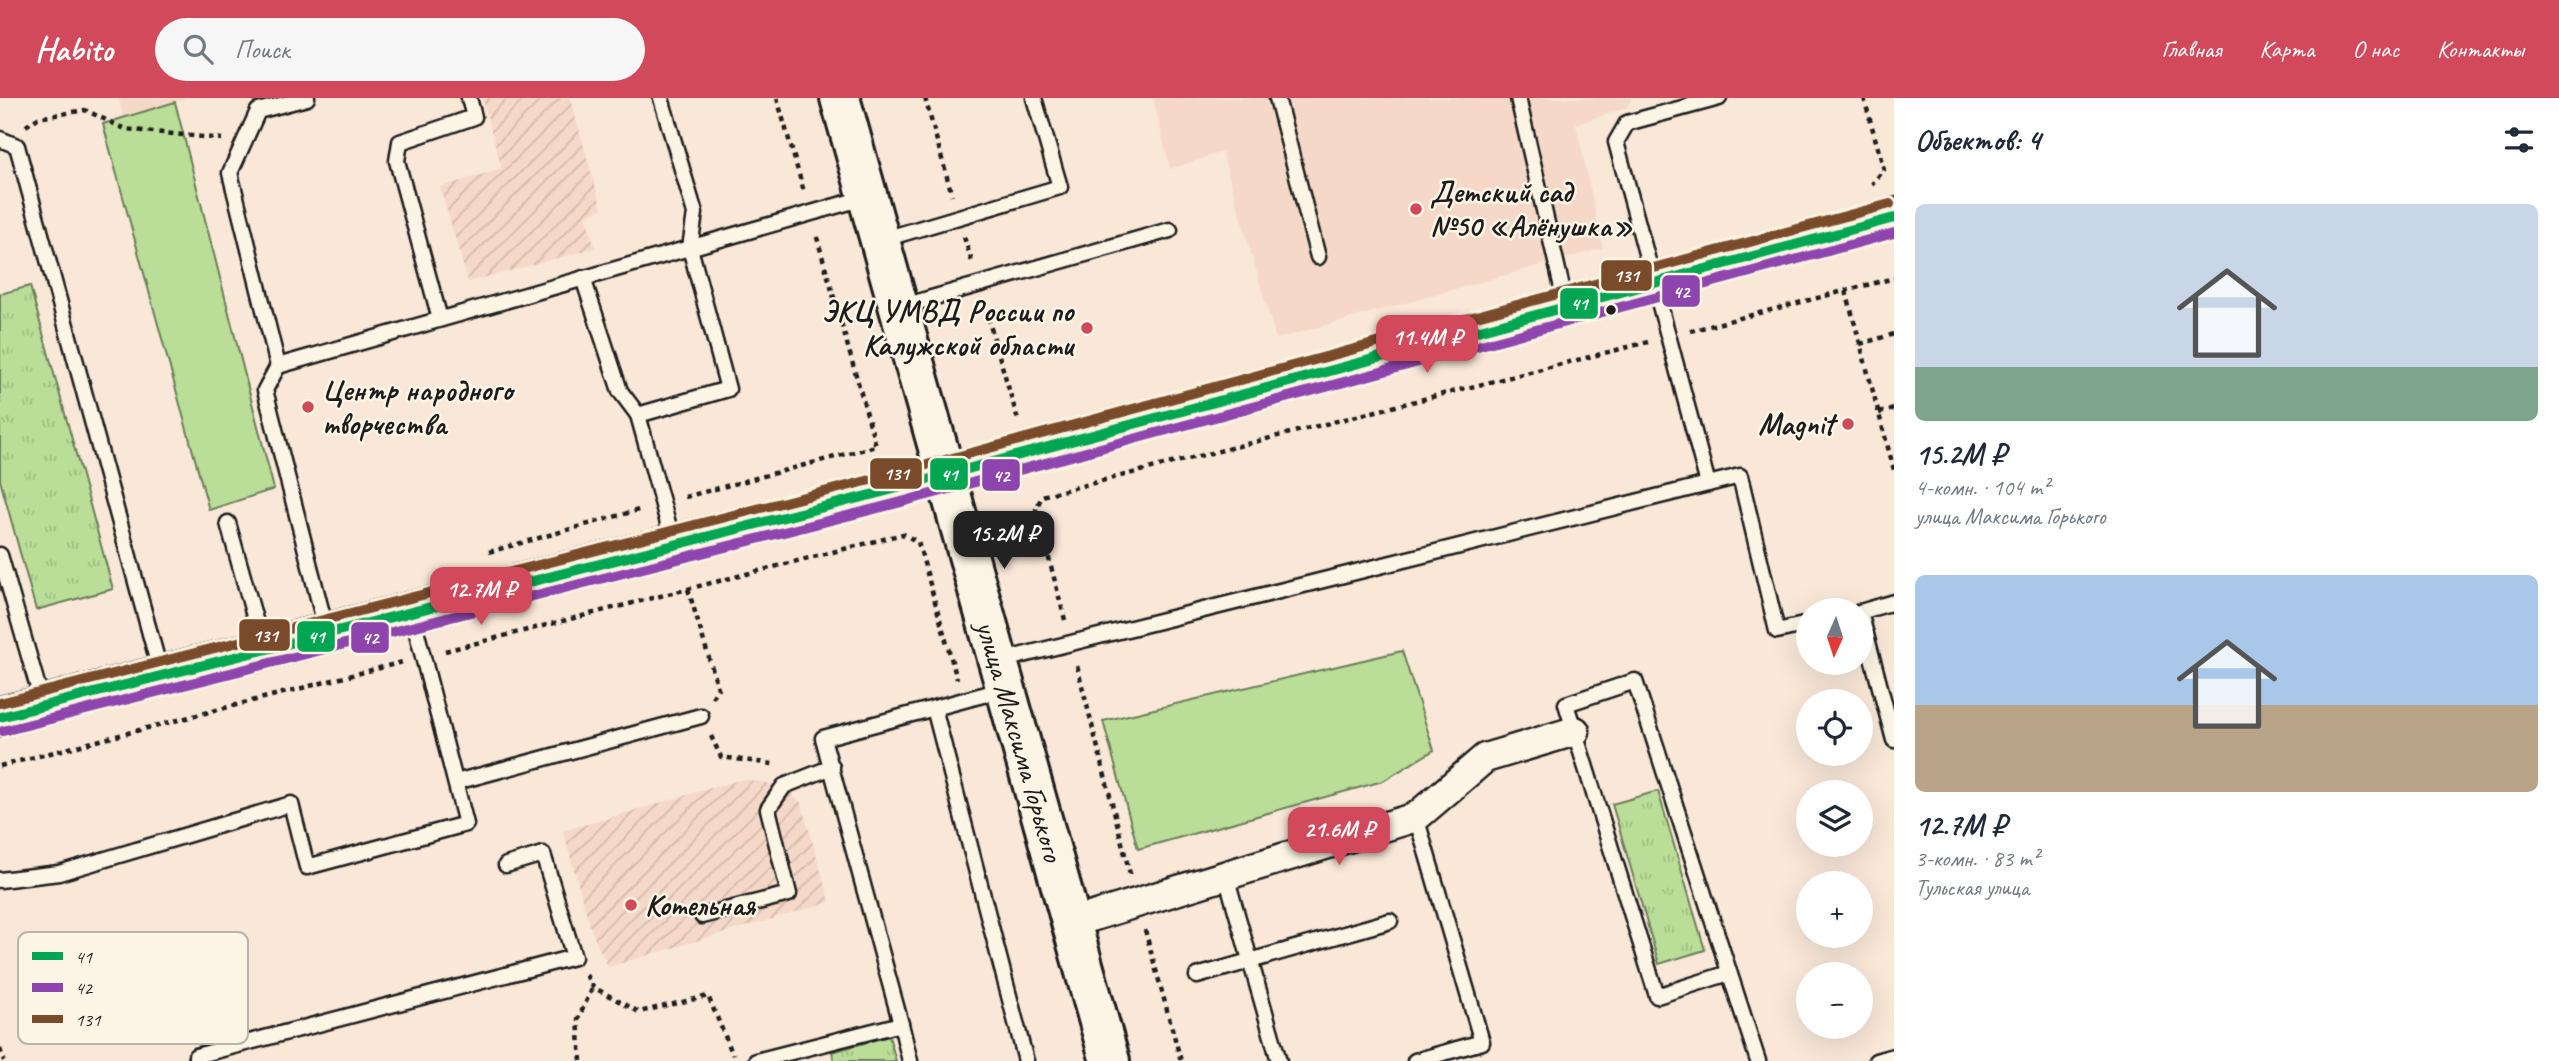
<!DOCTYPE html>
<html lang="ru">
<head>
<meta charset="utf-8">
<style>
  :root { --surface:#fff; --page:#f6f6f7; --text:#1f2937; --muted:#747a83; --accent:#d1495b }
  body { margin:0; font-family:Caveat,sans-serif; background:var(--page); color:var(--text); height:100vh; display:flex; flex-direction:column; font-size:26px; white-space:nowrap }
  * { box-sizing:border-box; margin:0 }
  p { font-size:23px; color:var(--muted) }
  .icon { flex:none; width:38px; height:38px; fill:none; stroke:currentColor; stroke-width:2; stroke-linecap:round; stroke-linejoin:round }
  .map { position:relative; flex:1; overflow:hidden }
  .panel { display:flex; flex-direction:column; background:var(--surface); width:665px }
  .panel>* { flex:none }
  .needle { width:46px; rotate:183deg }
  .fabs { position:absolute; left:1796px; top:500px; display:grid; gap:14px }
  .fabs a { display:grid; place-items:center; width:77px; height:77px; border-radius:50%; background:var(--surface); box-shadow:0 7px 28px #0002; font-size:35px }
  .price { position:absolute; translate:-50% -60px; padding:0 16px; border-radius:14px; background:var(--accent); color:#fff; font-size:23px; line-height:46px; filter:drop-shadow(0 2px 4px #0008) }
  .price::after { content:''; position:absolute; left:50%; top:42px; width:21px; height:16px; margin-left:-10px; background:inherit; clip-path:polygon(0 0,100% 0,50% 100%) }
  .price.selected { background:#222; color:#fff }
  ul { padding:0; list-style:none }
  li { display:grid; align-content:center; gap:14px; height:371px; padding:0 21px }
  li span { display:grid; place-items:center; height:217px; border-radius:10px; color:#555 }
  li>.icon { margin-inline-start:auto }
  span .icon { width:126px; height:126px; fill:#fffc; stroke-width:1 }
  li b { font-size:30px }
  h2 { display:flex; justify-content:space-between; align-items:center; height:84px; padding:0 21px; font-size:30px }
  header { display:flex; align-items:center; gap:42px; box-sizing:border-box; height:98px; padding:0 35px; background:var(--accent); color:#fff }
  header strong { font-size:33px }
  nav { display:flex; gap:38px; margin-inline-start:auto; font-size:24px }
  .search { width:490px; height:63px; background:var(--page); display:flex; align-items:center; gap:18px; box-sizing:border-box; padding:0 24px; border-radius:38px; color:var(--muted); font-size:26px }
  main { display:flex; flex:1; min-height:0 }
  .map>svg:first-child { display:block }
  .built { fill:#f5d8c8 }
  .industrial { fill:url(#industrial-furrows) }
  .grass { fill:#bade98; stroke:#6b7d5a; stroke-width:2 }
  .park { fill:url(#park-tufts); stroke:#6b7d5a; stroke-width:2 }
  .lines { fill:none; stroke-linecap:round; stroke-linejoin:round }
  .lane-casing { stroke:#1c1c1c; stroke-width:19 }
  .street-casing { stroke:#1c1c1c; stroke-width:33 }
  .secondary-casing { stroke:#1c1c1c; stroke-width:44 }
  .path { stroke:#1c1c1c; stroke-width:4.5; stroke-dasharray:5 5; stroke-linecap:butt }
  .lane { stroke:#fcf5e5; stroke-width:14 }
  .street { stroke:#fcf5e5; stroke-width:28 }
  .secondary { stroke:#fcf5e5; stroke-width:38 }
  .bus-1-casing { stroke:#fcf5e5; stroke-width:16 }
  .bus-2-casing { stroke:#fcf5e5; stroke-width:16 }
  .bus-3-casing { stroke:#fcf5e5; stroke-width:16 }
  .bus-1 { stroke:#00a651; stroke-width:10 }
  .bus-2 { stroke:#8e44ad; stroke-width:10 }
  .bus-3 { stroke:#7a4b2a; stroke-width:10 }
  .poi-dot { fill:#d1495b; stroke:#fcf5e5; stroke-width:2.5 }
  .bus-dot { fill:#1c1c1c; stroke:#fcf5e5; stroke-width:2.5 }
  .labels { text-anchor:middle; stroke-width:5; stroke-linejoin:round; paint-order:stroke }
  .poi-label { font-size:30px; font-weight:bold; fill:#1c1c1c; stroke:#fcf5e5; text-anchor:start }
  .street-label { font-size:30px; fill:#1c1c1c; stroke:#fcf5e5 }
  .key { fill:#fcf5e5; stroke:#b9b4a9; stroke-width:2 }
  .key-label { font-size:19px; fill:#1c1c1c }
  .line-badge { stroke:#fcf5e5; stroke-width:2.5 }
  .badge-label { font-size:19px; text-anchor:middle; font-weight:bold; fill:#fff }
</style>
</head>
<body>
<header>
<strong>Habito</strong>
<div class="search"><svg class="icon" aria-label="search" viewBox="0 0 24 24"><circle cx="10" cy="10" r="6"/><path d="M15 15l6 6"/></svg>Поиск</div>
<nav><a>Главная</a><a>Карта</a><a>О нас</a><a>Контакты</a></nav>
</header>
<main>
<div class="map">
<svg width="1894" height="963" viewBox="0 0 1894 963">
  <defs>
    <pattern id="industrial-furrows" width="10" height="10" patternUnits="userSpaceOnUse" patternTransform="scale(1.75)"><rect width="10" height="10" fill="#f5d8c8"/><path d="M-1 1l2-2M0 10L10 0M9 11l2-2" fill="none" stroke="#d1b9ab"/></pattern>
    <pattern id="park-tufts" width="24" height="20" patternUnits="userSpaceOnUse" patternTransform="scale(1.75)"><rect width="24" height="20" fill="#bade98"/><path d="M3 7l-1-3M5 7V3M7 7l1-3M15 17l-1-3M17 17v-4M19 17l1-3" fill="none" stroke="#9fbe82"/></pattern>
  </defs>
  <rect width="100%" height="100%" fill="#f9e8d8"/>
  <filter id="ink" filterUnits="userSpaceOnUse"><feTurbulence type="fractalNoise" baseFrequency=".0143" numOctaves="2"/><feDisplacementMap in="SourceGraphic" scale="14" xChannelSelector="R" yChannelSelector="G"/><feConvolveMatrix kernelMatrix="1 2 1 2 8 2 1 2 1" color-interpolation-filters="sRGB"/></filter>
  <g filter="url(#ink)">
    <g class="built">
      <path d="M119 0H187L123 19Z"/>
      <path d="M1153 0H1632L1626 10 1576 26 1603 150 1276 241 1222 54 1170 71Z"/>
    </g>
    <g class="industrial">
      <path d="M482 0H570L602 111 586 118 595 150 468 184 440 89 502 71Z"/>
      <path d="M742 681 784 688 801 705 830 804 608 869 591 832 563 733Z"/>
    </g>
    <g class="grass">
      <path d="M175 4 274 391 209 412 103 26Z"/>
      <path d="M1402 553 1434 652 1383 683 1138 751 1103 623Z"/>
    </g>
    <g class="park">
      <path d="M30 188 113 491 36 512 0 382V196Z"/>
      <path d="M1658 693 1705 852 1659 866 1612 706Z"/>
      <path d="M889 938 896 963H834L832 954Z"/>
    </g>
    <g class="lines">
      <defs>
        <g id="lane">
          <path d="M307 0 258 13 230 75 278 268 867 99"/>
          <path d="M661 0 695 115 690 150 728 291 638 317 674 447"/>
          <path d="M1277 0 1318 159"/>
          <path d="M1518 0 1566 207"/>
          <path d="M0 41 17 48 161 576"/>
          <path d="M881 142 1060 89 1034 0"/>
          <path d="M583 180 620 293 638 317"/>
          <path d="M900 209 1170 132"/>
          <path d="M440 221 397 63 400 44 474 19 469 0"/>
          <path d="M278 268 265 292 327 535"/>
          <path d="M1708 386 1740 378 1777 533 1808 526"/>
          <path d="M228 425 263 550"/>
          <path d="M0 457 43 607"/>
          <path d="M1860 514 1894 642"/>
          <path d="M1860 514 1894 504"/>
          <path d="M999 563 1708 386 1616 44 1627 25 1719 0"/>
          <path d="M934 610 1026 963"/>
          <path d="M456 684 701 618"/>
          <path d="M1226 778 1279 963"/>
          <path d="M0 782 59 775 291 706 307 769 466 726 412 516"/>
          <path d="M702 818 789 796 768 711 784 688 832 669"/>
          <path d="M1729 875 1657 898 1566 606 1635 583 1758 963"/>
          <path d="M1197 878 1390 823"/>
          <path d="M901 926 823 640 1005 591"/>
          <path d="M196 963V958L574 859 543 756 506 767"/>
          <path d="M756 963 901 926 910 963"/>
          <path d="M1415 963 1482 944 1416 719"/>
          <path d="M1876 963 1894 958"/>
        </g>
        <path id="street" d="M1071 825 1416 719 1485 660 1575 633"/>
        <g id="secondary">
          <path d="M840 0 1110 963"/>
          <path d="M0 619 890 392 1894 120"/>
        </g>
      </defs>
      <use href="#lane" class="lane-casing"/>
      <use href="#street" class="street-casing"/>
      <use href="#secondary" class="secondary-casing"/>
      <g class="path">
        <path d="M777 0 804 94"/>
        <path d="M925 0 952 97"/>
        <path d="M1864 0 1884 72 1872 86"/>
        <path d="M26 28 38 20 85 12 125 31 222 41"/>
        <path d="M964 139 972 164"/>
        <path d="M1846 193 1894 372"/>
        <path d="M985 210 1018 322"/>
        <path d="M1690 233 1894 180"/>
        <path d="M1860 246 1894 236"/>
        <path d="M1879 315 1894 311"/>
        <path d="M685 399 876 348 816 136"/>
        <path d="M489 454 642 411"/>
        <path d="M688 491 718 590 712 600"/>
        <path d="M1065 522 1036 411 1042 398 1648 244"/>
        <path d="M445 553 903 436 918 444 957 581"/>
        <path d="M1077 568 1130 776"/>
        <path d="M711 638 721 659 773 666"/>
        <path d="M0 668 403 564"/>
        <path d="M1145 832 1181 963"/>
        <path d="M586 877 593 889 639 914 708 898 733 957"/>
        <path d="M0 951 4 963"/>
        <path d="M581 963 578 921 593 889"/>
      </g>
      <use href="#lane" class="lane"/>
      <use href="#street" class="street"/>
      <use href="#secondary" class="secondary"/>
      <defs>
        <path id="bus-1" d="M0 619 890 392 1894 120"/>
        <path id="bus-2" d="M3 633 894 406 1894 135"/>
        <path id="bus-3" d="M0 605 886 378 1890 106"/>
      </defs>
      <use href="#bus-1" class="bus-1-casing"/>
      <use href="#bus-2" class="bus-2-casing"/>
      <use href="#bus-3" class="bus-3-casing"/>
      <use href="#bus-1" class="bus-1"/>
      <use href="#bus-2" class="bus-2"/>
      <use href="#bus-3" class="bus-3"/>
    </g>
  </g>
  <g class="poi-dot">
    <circle cx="1416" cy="111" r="7"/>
    <circle cx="1087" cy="230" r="7"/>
    <circle cx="308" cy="309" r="7"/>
    <circle cx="1848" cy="326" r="7"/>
    <circle cx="631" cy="807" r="7"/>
  </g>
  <circle class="bus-dot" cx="1611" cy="212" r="6"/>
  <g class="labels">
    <g class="poi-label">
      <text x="1430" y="104">Детский сад<tspan x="1430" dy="34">№50 «Алёнушка»</tspan></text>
      <text x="1073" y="223" text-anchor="end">ЭКЦ УМВД России по<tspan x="1073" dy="34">Калужской области</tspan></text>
      <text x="322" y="302">Центр народного<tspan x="322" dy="34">творчества</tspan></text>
      <text x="1834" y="336" text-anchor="end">Magnit</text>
      <text x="645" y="817">Котельная</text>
    </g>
    <g class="street-label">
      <text transform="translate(1020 643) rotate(74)" y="10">улица Максима Горького</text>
    </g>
  </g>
  <rect x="18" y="834" width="230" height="112" rx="10" class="key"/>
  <rect x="32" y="854" width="31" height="8" fill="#00a651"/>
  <rect x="32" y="885" width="31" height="9" fill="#8e44ad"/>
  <rect x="32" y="917" width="31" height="8" fill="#7a4b2a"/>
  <g class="key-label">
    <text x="75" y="865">41</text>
    <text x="75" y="896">42</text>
    <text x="75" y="928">131</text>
  </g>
  <g class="line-badge">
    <rect x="1600" y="161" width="53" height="33" rx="7" fill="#7a4b2a"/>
    <rect x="1661" y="176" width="40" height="34" rx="7" fill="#8e44ad"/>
    <rect x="1559" y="189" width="40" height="33" rx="7" fill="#00a651"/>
    <rect x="869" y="359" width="54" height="33" rx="7" fill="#7a4b2a"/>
    <rect x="929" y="359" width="40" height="34" rx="7" fill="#00a651"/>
    <rect x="981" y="360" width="40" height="34" rx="7" fill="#8e44ad"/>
    <rect x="238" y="520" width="53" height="34" rx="7" fill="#7a4b2a"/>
    <rect x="296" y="522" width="40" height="33" rx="7" fill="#00a651"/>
    <rect x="350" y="523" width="40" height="33" rx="7" fill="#8e44ad"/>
  </g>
  <g class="badge-label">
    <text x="1626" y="184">131</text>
    <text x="1681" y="200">42</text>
    <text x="1579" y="212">41</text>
    <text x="896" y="382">131</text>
    <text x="949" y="383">41</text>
    <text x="1001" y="384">42</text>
    <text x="265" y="544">131</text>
    <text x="316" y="545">41</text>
    <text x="370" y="546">42</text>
  </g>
</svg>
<div class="fabs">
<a><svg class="needle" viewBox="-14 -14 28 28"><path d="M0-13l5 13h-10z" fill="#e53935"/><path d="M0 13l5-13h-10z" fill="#747a83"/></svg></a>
<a><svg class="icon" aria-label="locate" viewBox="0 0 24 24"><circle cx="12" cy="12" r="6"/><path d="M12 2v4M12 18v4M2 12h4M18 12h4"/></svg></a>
<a><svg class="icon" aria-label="layers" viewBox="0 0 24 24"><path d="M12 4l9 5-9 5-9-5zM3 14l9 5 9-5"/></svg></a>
<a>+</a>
<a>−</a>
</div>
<b class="price" style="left:1427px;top:277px">11.4M ₽</b>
<b class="price selected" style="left:1004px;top:473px">15.2M ₽</b>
<b class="price" style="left:481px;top:529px">12.7M ₽</b>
<b class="price" style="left:1339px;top:769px">21.6M ₽</b>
</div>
<section class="panel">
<h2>Объектов: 4<svg class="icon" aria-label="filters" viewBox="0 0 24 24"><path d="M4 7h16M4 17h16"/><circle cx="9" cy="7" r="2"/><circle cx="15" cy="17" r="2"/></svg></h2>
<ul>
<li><span style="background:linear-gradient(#c9d6e8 75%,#7fa58c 0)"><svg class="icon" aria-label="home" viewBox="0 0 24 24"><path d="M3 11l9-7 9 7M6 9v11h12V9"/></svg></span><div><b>15.2M ₽</b><p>4-комн. · 104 m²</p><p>улица Максима Горького</p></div></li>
<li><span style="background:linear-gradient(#a9c7e8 60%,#b9a48a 0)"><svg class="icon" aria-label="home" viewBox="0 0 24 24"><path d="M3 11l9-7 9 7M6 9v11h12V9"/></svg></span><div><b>12.7M ₽</b><p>3-комн. · 83 m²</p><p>Тульская улица</p></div></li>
</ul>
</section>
</main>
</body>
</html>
